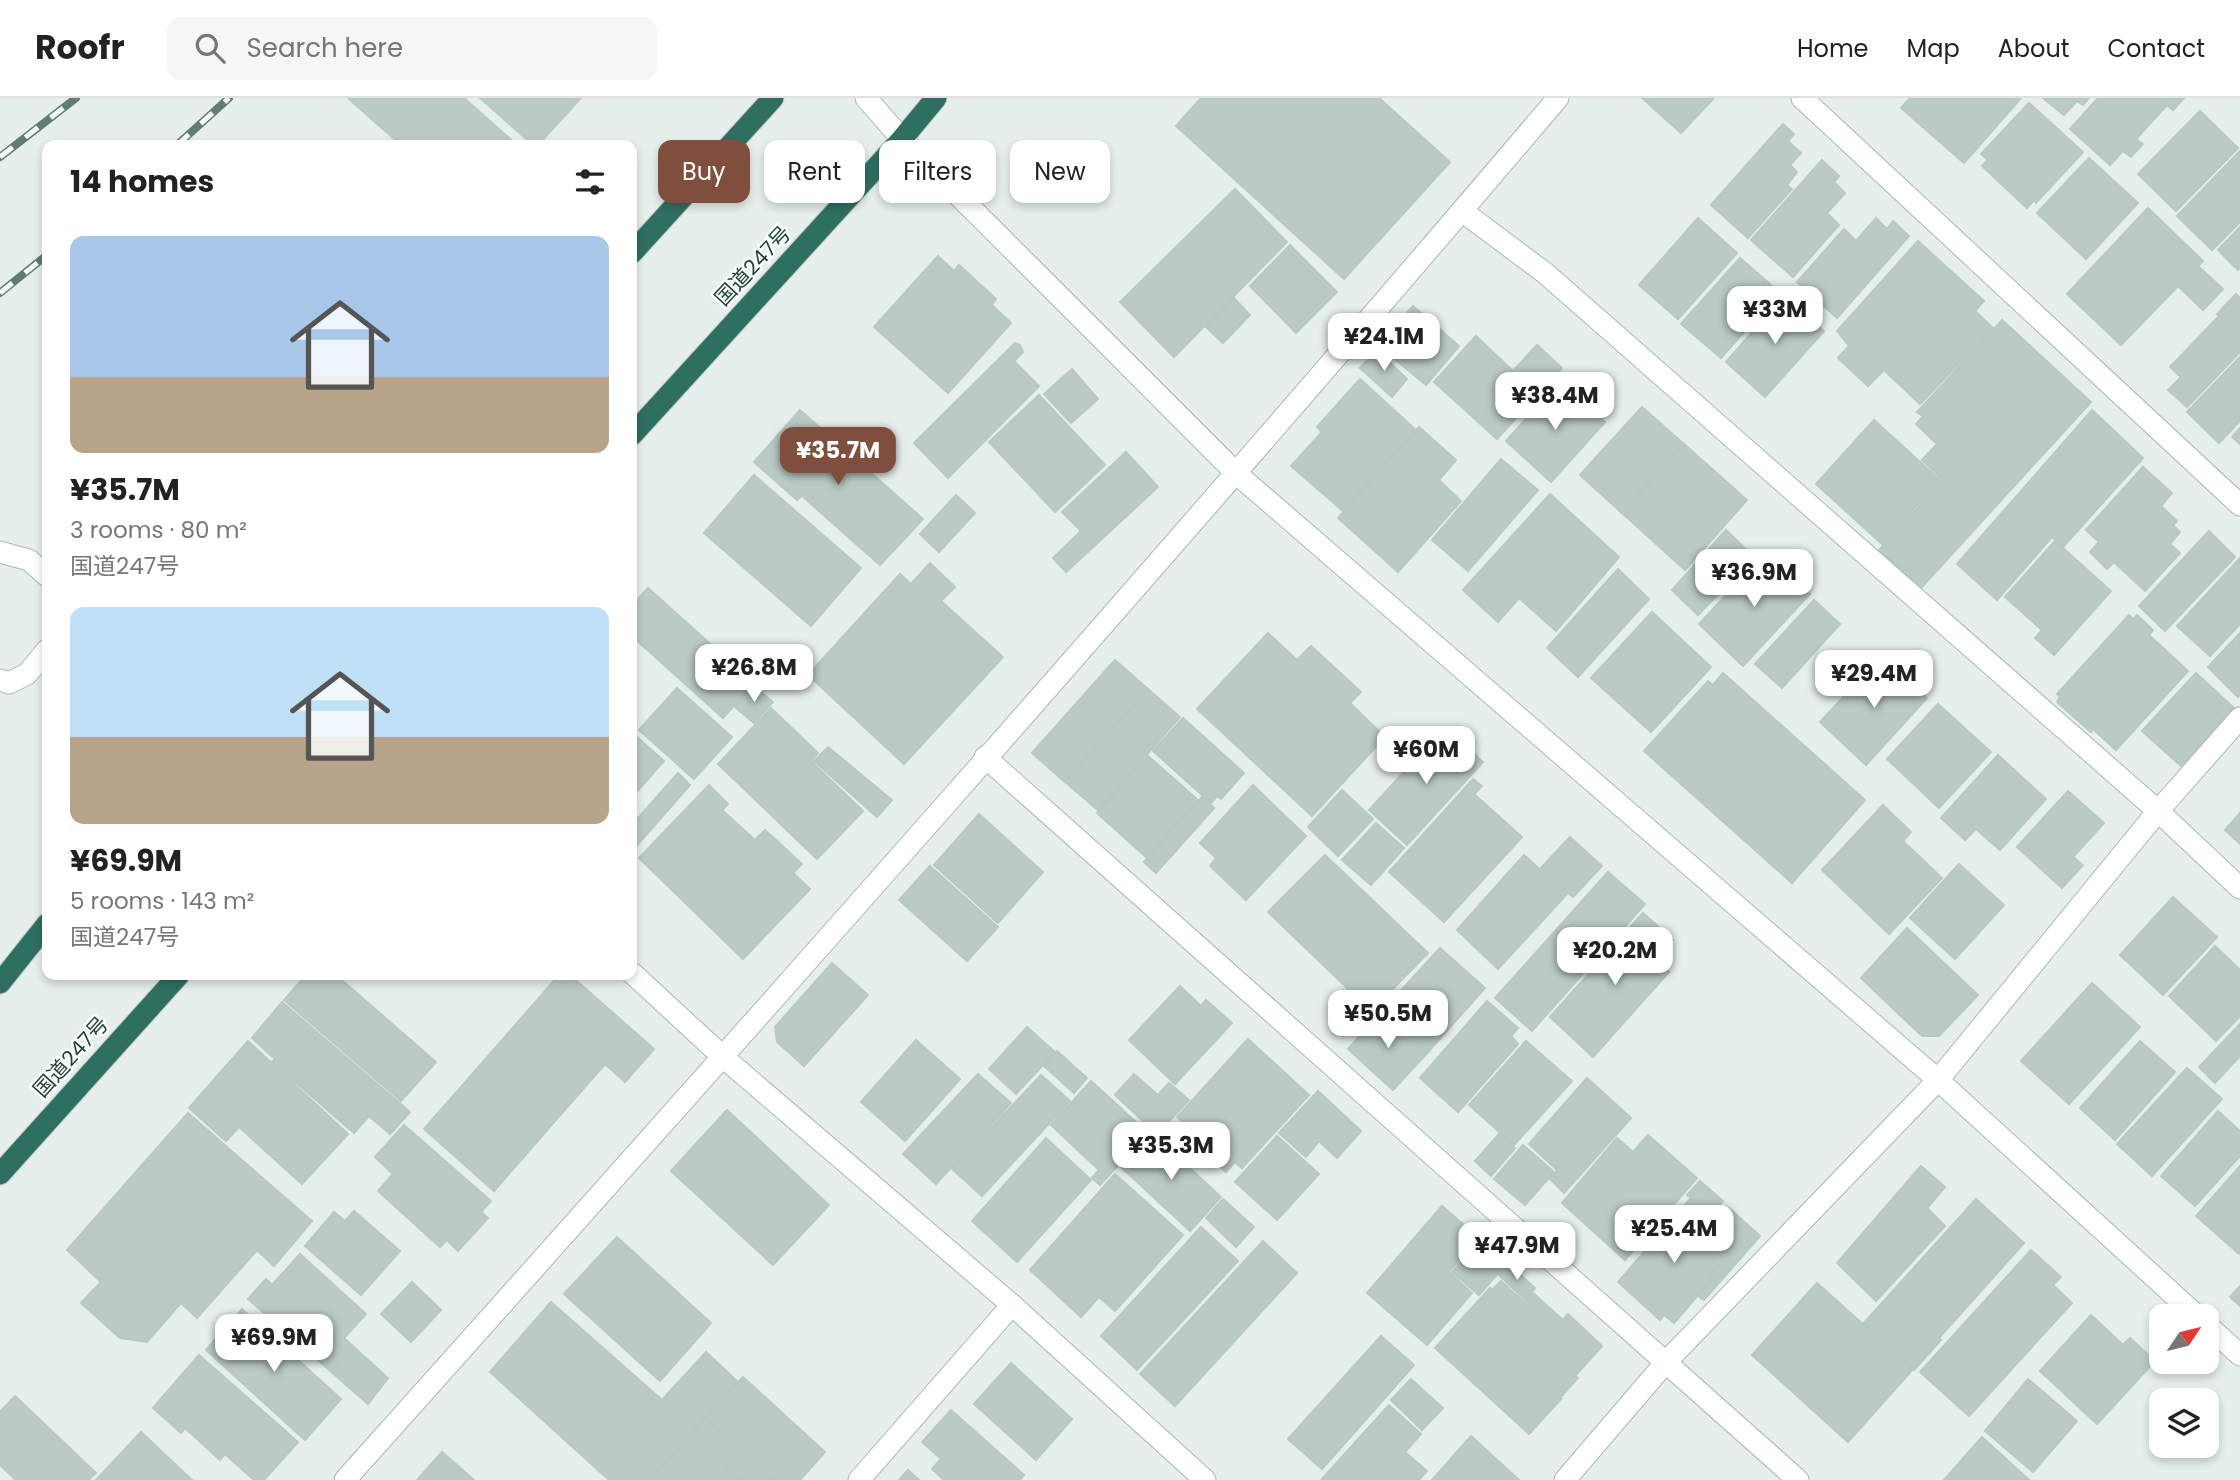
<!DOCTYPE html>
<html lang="en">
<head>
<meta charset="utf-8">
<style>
  :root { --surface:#fff; --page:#f6f6f6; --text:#222; --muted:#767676; --line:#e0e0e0; --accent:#804e3d }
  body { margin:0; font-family:Poppins,"Noto Sans JP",sans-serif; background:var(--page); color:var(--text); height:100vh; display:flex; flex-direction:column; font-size:26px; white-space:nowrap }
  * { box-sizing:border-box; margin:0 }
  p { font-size:23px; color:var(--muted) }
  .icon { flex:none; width:38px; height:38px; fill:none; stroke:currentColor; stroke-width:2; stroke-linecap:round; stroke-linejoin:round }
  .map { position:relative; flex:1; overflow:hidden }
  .panel { position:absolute; left:42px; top:42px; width:595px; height:840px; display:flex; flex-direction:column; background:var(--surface); border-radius:14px; box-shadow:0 4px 10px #0003 }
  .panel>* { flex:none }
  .guide { position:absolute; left:658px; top:42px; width:665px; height:63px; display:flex; gap:14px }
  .needle { width:46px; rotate:55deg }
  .controls { position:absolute; left:2149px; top:1206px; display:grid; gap:14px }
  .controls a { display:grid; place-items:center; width:70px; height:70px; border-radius:14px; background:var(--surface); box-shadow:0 4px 10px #0003; font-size:35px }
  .price { position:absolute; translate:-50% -60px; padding:0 16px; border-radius:14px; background:#fff; color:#222; font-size:23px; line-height:46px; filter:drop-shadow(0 2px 4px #0008) }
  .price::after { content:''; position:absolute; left:50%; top:42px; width:21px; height:16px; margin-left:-10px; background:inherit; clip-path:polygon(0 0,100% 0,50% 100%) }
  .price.selected { background:var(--accent); color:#fff }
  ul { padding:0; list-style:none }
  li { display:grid; align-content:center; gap:14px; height:371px; padding:0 28px }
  li span { display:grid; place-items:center; height:217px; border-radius:14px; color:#555 }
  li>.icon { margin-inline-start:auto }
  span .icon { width:126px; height:126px; fill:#fffc; stroke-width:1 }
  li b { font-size:30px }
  h2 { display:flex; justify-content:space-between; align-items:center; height:84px; padding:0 28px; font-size:30px }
  .chip { padding:0 24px; border-radius:14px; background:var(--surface); box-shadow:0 4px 10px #0003; font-size:24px; line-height:63px }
  .chip.selected { background:var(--accent); color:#fff }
  header { display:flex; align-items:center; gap:42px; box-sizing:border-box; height:98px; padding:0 35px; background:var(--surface); border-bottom:2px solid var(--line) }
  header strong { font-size:33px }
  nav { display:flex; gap:38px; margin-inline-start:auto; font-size:24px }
  .search { width:490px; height:63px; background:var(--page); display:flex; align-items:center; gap:18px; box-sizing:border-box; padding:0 24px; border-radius:14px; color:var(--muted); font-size:26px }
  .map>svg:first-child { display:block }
  .building { fill:#bbcac4; stroke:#b8c9c2; stroke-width:2 }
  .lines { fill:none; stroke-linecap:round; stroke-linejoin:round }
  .minor-casing { stroke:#a8b8b2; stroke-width:23 }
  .highway-casing { stroke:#c2cac8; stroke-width:23 }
  .minor { stroke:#fff; stroke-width:21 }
  .highway { stroke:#2f6f62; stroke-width:21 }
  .rail-casing { stroke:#5f7d75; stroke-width:8 }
  .rail { stroke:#f7fbf9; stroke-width:5; stroke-dasharray:16; stroke-linecap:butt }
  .labels { text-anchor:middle; stroke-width:5; stroke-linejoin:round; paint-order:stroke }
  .street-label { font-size:21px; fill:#24423a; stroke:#f7fbf9 }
</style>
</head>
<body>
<header>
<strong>Roofr</strong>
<div class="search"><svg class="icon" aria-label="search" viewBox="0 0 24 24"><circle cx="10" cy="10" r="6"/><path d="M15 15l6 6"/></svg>Search here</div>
<nav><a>Home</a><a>Map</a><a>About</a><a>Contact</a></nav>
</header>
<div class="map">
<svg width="2240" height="1382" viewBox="0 0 2240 1382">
  <rect width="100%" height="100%" fill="#e6efeb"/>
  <g class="building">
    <path d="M464 0 517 47H401L349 1Z"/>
    <path d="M480 0H581L538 47H533Z"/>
    <path d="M1201 0H1379L1450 64 1344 181 1176 28Z"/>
    <path d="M1642 0H1714L1681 35Z"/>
    <path d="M1910 0H2021L1964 65 1901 10Z"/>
    <path d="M2043 0H2089L2083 7 2077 3 2064 17Z"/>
    <path d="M2098 0H2184L2173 12 2167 7 2136 41 2143 46 2131 59 2123 53 2110 67 2070 31Z"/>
    <path d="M2029 5 2083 54 2036 105 2034 102 2027 110 1982 68 1988 62 1981 56Z"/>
    <path d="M2200 13 2238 50 2176 113 2138 76Z"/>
    <path d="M1783 26 1794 36 1788 43 1801 55 1790 67 1797 74 1787 87 1792 91 1748 140 1711 107Z"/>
    <path d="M2240 53V124L2212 152 2177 118Z"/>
    <path d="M2089 60 2138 105 2086 161 2037 115Z"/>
    <path d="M1822 62 1839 78 1834 84 1845 95 1827 115 1839 127 1793 179 1751 142Z"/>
    <path d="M1235 91 1287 144 1174 259 1120 204Z"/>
    <path d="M2148 110 2203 163 2198 168 2223 191 2203 212 2178 188 2121 247 2067 196Z"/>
    <path d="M1698 120 1737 155 1678 221 1639 187Z"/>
    <path d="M1876 120 1887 131 1893 123 1909 138 1837 220 1797 184 1844 131 1856 143Z"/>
    <path d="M2240 129V170L2238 172 2218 152Z"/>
    <path d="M1918 143 1984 203 1975 213 1993 230 1920 306 1884 272 1868 288 1838 260 1849 248 1837 233Z"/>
    <path d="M1290 147 1337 194 1296 235 1250 188Z"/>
    <path d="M938 158 954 173 959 167 996 201 992 207 1011 225 948 295 874 229Z"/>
    <path d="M1740 160 1779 194 1721 260 1681 226Z"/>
    <path d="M2236 196 2240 200V254L2187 309 2168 292 2181 279 2170 269 2219 218 2217 216Z"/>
    <path d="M1784 198 1824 233 1765 299 1726 264Z"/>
    <path d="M1234 200 1250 217 1223 245 1206 229Z"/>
    <path d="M1413 208 1459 248 1426 287 1379 248Z"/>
    <path d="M2002 222 2091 304 1921 490 1879 452 1943 382 1922 362 1937 346 1916 326 1923 318 1917 314Z"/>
    <path d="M1476 238 1513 273 1537 247 1562 270 1497 341 1434 284Z"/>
    <path d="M1015 245 1020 247 1023 254 1014 263 1039 288 948 380 914 345Z"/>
    <path d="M1377 252 1407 281 1392 299 1360 270Z"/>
    <path d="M2240 259V323L2219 345 2187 314Z"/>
    <path d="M1072 271 1098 301 1071 325 1044 296Z"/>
    <path d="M1360 281 1416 332 1343 413 1291 368 1322 334 1317 329Z"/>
    <path d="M1560 283 1605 324 1551 384 1506 343Z"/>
    <path d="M1039 297 1105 367 1055 414 989 344Z"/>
    <path d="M1642 309 1684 346 1622 415 1580 377Z"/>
    <path d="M800 312 923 421 880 467 802 398 797 402 754 364Z"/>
    <path d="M2092 312 2143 360 2063 449 2052 439 1997 502 1957 466Z"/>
    <path d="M1874 322 1940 382 1882 446 1816 386Z"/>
    <path d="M1419 329 1456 362 1439 382 1461 403 1398 474 1338 420Z"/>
    <path d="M2240 330V346L2232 339Z"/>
    <path d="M1684 346 1747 402 1685 472 1622 415Z"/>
    <path d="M1126 354 1158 389 1066 474 1053 460 1081 433 1062 414Z"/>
    <path d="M1501 361 1538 392 1468 473 1432 442Z"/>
    <path d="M2143 369 2172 395 2161 408 2177 423 2173 427 2180 434 2170 446 2180 455 2145 493 2114 464 2107 471 2090 454 2099 444 2086 432Z"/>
    <path d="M754 377 861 470 811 528 704 435Z"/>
    <path d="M1550 396 1619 459 1556 533 1519 500 1498 524 1463 492Z"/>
    <path d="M956 397 975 415 939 454 920 436Z"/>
    <path d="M1726 432 1754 459 1698 517 1672 492Z"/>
    <path d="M2209 433 2235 459 2165 533 2139 508Z"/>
    <path d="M2055 443 2111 493 2054 557 2035 540 2042 532 2005 499Z"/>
    <path d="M1766 455 1810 496 1743 568 1699 526Z"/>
    <path d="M2240 460V526L2210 558 2177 528Z"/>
    <path d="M930 465 955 489 941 503 1003 559 904 666 808 577 900 476 911 486Z"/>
    <path d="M1618 471 1649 501 1578 579 1547 550Z"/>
    <path d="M648 490 754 585 723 620 632 538V508Z"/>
    <path d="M1814 502 1840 526 1782 590 1755 566Z"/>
    <path d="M1652 514 1711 569 1651 634 1591 580Z"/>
    <path d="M2129 517 2133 521 2137 517 2153 532 2149 537 2188 573 2116 652 2093 631 2091 634 2057 604 2060 599 2057 596Z"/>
    <path d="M1268 535 1297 562 1311 548 1361 594 1350 605 1385 639 1312 718 1197 611Z"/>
    <path d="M2240 535V597L2238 599 2208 569Z"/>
    <path d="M1882 558 1927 600 1866 667 1820 624Z"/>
    <path d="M1115 562 1148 591 1065 684 1032 655Z"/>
    <path d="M1723 575 1865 702 1792 785 1644 653 1708 583 1713 587Z"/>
    <path d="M2196 575 2234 610 2181 668 2142 633Z"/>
    <path d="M754 588 773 604 754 625 735 609Z"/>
    <path d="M677 590 732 639 694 681 639 632Z"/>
    <path d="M1148 591 1180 619 1098 712 1065 684Z"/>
    <path d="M1938 606 1991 654 1939 710 1887 661Z"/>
    <path d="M771 610 818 655 811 663 863 713 817 761 718 666Z"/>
    <path d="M1183 620 1244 675 1221 701 1217 698 1211 705 1153 653Z"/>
    <path d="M1445 629 1483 664 1407 747 1369 712Z"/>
    <path d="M637 639 664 663 632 699V644Z"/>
    <path d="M828 649 892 702 877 719 814 663Z"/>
    <path d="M1998 657 2046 701 2000 752 1976 731 1965 742 1941 720Z"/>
    <path d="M1148 658 1198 702 1146 759 1097 715Z"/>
    <path d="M678 675 690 687 632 753V727Z"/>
    <path d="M1473 681 1482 688 1474 696 1522 739 1444 824 1389 774Z"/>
    <path d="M709 687 728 706 722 712 755 742 765 732 802 766 793 775 810 791 743 861 639 760Z"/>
    <path d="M1253 687 1306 738 1246 802 1210 768 1216 760 1200 745Z"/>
    <path d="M1342 692 1373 721 1338 758 1308 729Z"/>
    <path d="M2068 693 2104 725 2073 759 2083 767 2062 790 2017 749Z"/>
    <path d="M1202 699 1214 710 1156 775 1144 764Z"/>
    <path d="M1883 707 1911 734 1903 743 1942 780 1889 836 1822 772Z"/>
    <path d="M2240 715V746L2225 732Z"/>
    <path d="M979 716 1043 774 998 825 934 767Z"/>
    <path d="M1376 725 1404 750 1371 787 1342 762Z"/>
    <path d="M1570 739 1602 768 1573 799 1541 770Z"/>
    <path d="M1325 757 1428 855 1371 913 1268 814Z"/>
    <path d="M1524 757 1567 796 1498 871 1457 832Z"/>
    <path d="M1959 766 2004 807 1955 861 1910 820Z"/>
    <path d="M930 768 998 829 967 863 899 802Z"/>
    <path d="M1608 774 1645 806 1532 933 1495 900Z"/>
    <path d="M2173 799 2217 839 2163 897 2120 857Z"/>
    <path d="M1643 815 1673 842 1655 861 1669 874 1593 959 1550 919Z"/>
    <path d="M1907 830 1978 897 1939 938H1922L1861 880Z"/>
    <path d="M2215 848 2240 872V918L2216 943 2169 898Z"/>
    <path d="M1440 850 1485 890 1429 953 1384 911Z"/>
    <path d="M832 865 868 897 804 968 777 944 775 929Z"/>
    <path d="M306 877H336L436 964 401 1003 284 902Z"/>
    <path d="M559 877H570L654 951 625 984 605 966 494 1093 424 1031Z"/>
    <path d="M2092 885 2140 929 2069 1006 2021 963Z"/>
    <path d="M1180 888 1201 908 1206 902 1232 925 1175 986 1129 942Z"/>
    <path d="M1487 903 1518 930 1511 938 1518 946 1458 1014 1420 980Z"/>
    <path d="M282 904 410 1014 390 1036 369 1018 354 1035 272 964 275 961 252 940Z"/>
    <path d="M1384 911 1429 953 1393 992 1348 951Z"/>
    <path d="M2240 926V958L2215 985 2199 969Z"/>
    <path d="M1027 929 1055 954 1016 996 989 971Z"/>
    <path d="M1248 941 1309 997 1242 1070 1235 1064 1226 1074 1194 1045 1199 1039 1177 1019Z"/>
    <path d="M916 942 960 981 905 1043 861 1004Z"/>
    <path d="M248 943 348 1036 302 1086 239 1029 226 1043 189 1010Z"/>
    <path d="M1526 943 1572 983 1514 1047 1469 1007Z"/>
    <path d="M2140 943 2175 974 2115 1042 2080 1010Z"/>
    <path d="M1057 953 1087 980 1074 995 1044 968Z"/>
    <path d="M2187 970 2222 1001 2152 1078 2117 1046Z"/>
    <path d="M978 976 1011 1005 936 1086 903 1056Z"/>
    <path d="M1134 976 1158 997 1169 985 1189 1002 1157 1036 1115 997Z"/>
    <path d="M1041 977 1070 1003 982 1098 952 1071Z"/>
    <path d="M1587 980 1631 1020 1564 1095 1550 1081 1557 1072 1529 1046Z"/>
    <path d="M1091 983 1148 1035 1100 1087 1092 1080 1099 1072 1051 1027Z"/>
    <path d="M1318 993 1361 1033 1337 1060 1319 1043 1306 1059 1279 1035Z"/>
    <path d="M727 1012 829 1107 773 1167 671 1073Z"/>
    <path d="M2218 1013 2240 1033V1058L2195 1108 2161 1078Z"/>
    <path d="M188 1015 312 1123 274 1168 257 1152 197 1220 181 1205 147 1244 120 1240 81 1205 101 1184 67 1152Z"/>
    <path d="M404 1027 491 1103 481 1114 488 1120 458 1153 447 1142 440 1149 378 1093 393 1076 375 1059Z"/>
    <path d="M1152 1035 1221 1099 1190 1133 1121 1069Z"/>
    <path d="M1499 1036 1515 1050 1491 1078 1475 1063Z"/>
    <path d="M1648 1037 1697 1080 1625 1162 1562 1105 1617 1040 1633 1054Z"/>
    <path d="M1277 1038 1319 1076 1277 1122 1235 1084Z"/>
    <path d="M1046 1040 1091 1082 1017 1164 972 1123Z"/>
    <path d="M1523 1047 1554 1074 1525 1107 1494 1081Z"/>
    <path d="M1921 1068 1945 1089 1927 1110 1945 1128 1876 1203 1837 1165Z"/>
    <path d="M2240 1068V1155L2239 1156 2196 1118Z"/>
    <path d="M1115 1076 1183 1137 1115 1213 1099 1199 1081 1219 1030 1172Z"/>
    <path d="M1700 1083 1723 1103 1711 1117 1687 1097Z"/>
    <path d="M1223 1101 1254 1129 1236 1149 1206 1120Z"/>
    <path d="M1690 1101 1722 1131 1702 1153 1718 1168 1709 1178 1712 1181 1674 1225 1664 1217 1660 1222 1618 1184Z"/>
    <path d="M1976 1101 2024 1145 1939 1240 1941 1242 1914 1272 1863 1226Z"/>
    <path d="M1442 1108 1478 1139 1449 1174 1472 1195 1427 1247 1367 1195Z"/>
    <path d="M1729 1110 1760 1138 1704 1202 1698 1198 1712 1181 1709 1178 1718 1168 1702 1153 1722 1131 1716 1125Z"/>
    <path d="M354 1113 400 1153 361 1197 305 1148 334 1114 345 1123Z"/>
    <path d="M1201 1129 1238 1163 1137 1272 1101 1238Z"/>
    <path d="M617 1139 711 1225 660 1283 564 1196Z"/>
    <path d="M1481 1141 1508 1164 1479 1197 1452 1174Z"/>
    <path d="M1263 1143 1297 1175 1175 1308 1140 1276Z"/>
    <path d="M2031 1152 2061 1179 2053 1187 2072 1205 1969 1318 1920 1274Z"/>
    <path d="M300 1156 366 1216 344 1240 388 1280 368 1306 248 1201 266 1181 272 1187Z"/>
    <path d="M1509 1167 1535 1190 1525 1202 1499 1177Z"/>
    <path d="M1501 1183 1525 1205 1533 1195 1563 1222 1568 1216 1602 1248 1575 1278 1578 1280 1559 1301H1561L1529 1336 1435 1250 1490 1190 1492 1192Z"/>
    <path d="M412 1184 441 1212 411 1244 381 1216Z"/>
    <path d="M1817 1185 1913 1271 1848 1344 1752 1257Z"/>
    <path d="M2240 1188V1208L2230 1199Z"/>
    <path d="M551 1204 662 1302 706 1254 738 1284 649 1382H609L490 1274Z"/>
    <path d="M242 1211 341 1301 305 1342 206 1252Z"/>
    <path d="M2091 1217 2123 1247 2130 1240 2155 1263 2097 1326 2040 1273Z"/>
    <path d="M1381 1238 1414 1267 1322 1371 1288 1341Z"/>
    <path d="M199 1257 298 1344 264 1382H254L225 1356 220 1362 185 1330 181 1335 153 1310Z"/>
    <path d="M1011 1265 1072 1321 1036 1362 974 1306Z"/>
    <path d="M743 1279 825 1354 800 1382H774L706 1320Z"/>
    <path d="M1411 1281 1443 1310 1422 1332 1391 1302Z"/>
    <path d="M2028 1281 2077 1323 2033 1374 1985 1333Z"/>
    <path d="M15 1298 96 1375 88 1382H16L0 1367V1314Z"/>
    <path d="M1389 1307 1421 1336 1405 1354 1427 1373 1419 1382H1321Z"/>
    <path d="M951 1312 1024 1377 1020 1382H944L932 1371 941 1361 922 1344Z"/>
    <path d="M706 1320 774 1382H741L692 1336Z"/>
    <path d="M141 1334 192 1382H96Z"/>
    <path d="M692 1336 741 1382H650Z"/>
    <path d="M1471 1338 1519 1382H1432Z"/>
    <path d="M1982 1339 2029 1382H1944Z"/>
    <path d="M442 1354 474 1382H417Z"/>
    <path d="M908 1372 919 1382H899Z"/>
  </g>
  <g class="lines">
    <defs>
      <g id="minor">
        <path d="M866 0 902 41 1237 376 1938 982 2197 1218"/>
        <path d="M1802 0 2240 407"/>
        <path d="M1462 113 1545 175 2158 713 2240 790"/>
        <path d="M0 454 29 462 47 478"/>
        <path d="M0 582 9 585 27 576 47 552"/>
        <path d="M985 659 1798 1382"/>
        <path d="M632 875 723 959 1012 1207 1205 1382"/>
        <path d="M2207 1227 2240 1257"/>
        <path d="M345 1382C754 925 1161 467 1558 0"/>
        <path d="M859 1382 1012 1207"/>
        <path d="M1565 1382 1666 1264 1938 982 2158 713 2240 620"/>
      </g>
      <g id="highway">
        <path d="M632 155 773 0"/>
        <path d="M632 337 902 41 936 0"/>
        <path d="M0 885 47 826"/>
        <path d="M0 1076 179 877"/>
      </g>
    </defs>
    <use href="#minor" class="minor-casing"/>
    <use href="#highway" class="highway-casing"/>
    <use href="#minor" class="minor"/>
    <use href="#highway" class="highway"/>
    <defs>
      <g id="rail">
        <path d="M177 47 229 0"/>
        <path d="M0 59 76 0"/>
        <path d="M0 195 47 157"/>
      </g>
    </defs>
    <use href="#rail" class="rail-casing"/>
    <use href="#rail" class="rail"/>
  </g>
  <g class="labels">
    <g class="street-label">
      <text transform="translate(753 168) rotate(-47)" y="7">国道247号</text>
      <text transform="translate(71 959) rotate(-48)" y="7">国道247号</text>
    </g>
  </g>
</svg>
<div class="controls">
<a><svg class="needle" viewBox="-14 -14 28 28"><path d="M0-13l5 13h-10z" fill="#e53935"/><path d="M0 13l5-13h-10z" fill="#767676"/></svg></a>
<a><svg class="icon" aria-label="layers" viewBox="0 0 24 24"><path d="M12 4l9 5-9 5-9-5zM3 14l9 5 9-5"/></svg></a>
</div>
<b class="price" style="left:1775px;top:248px">¥33M</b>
<b class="price" style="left:1384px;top:275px">¥24.1M</b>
<b class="price" style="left:1555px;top:334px">¥38.4M</b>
<b class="price selected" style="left:838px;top:389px">¥35.7M</b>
<b class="price" style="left:1754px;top:511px">¥36.9M</b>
<b class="price" style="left:754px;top:606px">¥26.8M</b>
<b class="price" style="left:1874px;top:612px">¥29.4M</b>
<b class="price" style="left:1426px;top:688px">¥60M</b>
<b class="price" style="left:1615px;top:889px">¥20.2M</b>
<b class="price" style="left:1388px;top:952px">¥50.5M</b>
<b class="price" style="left:1171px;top:1084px">¥35.3M</b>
<b class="price" style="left:1674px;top:1167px">¥25.4M</b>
<b class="price" style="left:1517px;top:1184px">¥47.9M</b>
<b class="price" style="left:274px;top:1276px">¥69.9M</b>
<div class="guide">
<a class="chip selected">Buy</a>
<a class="chip">Rent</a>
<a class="chip">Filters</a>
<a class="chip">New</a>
</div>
<section class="panel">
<h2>14 homes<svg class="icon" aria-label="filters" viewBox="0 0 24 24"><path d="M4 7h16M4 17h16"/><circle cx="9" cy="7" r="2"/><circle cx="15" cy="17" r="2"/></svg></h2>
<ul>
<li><span style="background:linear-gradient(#a9c7e8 65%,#b9a48a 0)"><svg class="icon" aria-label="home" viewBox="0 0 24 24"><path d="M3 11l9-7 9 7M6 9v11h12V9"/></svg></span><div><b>¥35.7M</b><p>3 rooms · 80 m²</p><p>国道247号</p></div></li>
<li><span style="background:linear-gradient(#bfe0f5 60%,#b9a48a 0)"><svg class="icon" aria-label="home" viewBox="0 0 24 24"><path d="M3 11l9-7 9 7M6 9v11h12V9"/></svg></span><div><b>¥69.9M</b><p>5 rooms · 143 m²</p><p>国道247号</p></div></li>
</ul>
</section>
</div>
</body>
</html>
